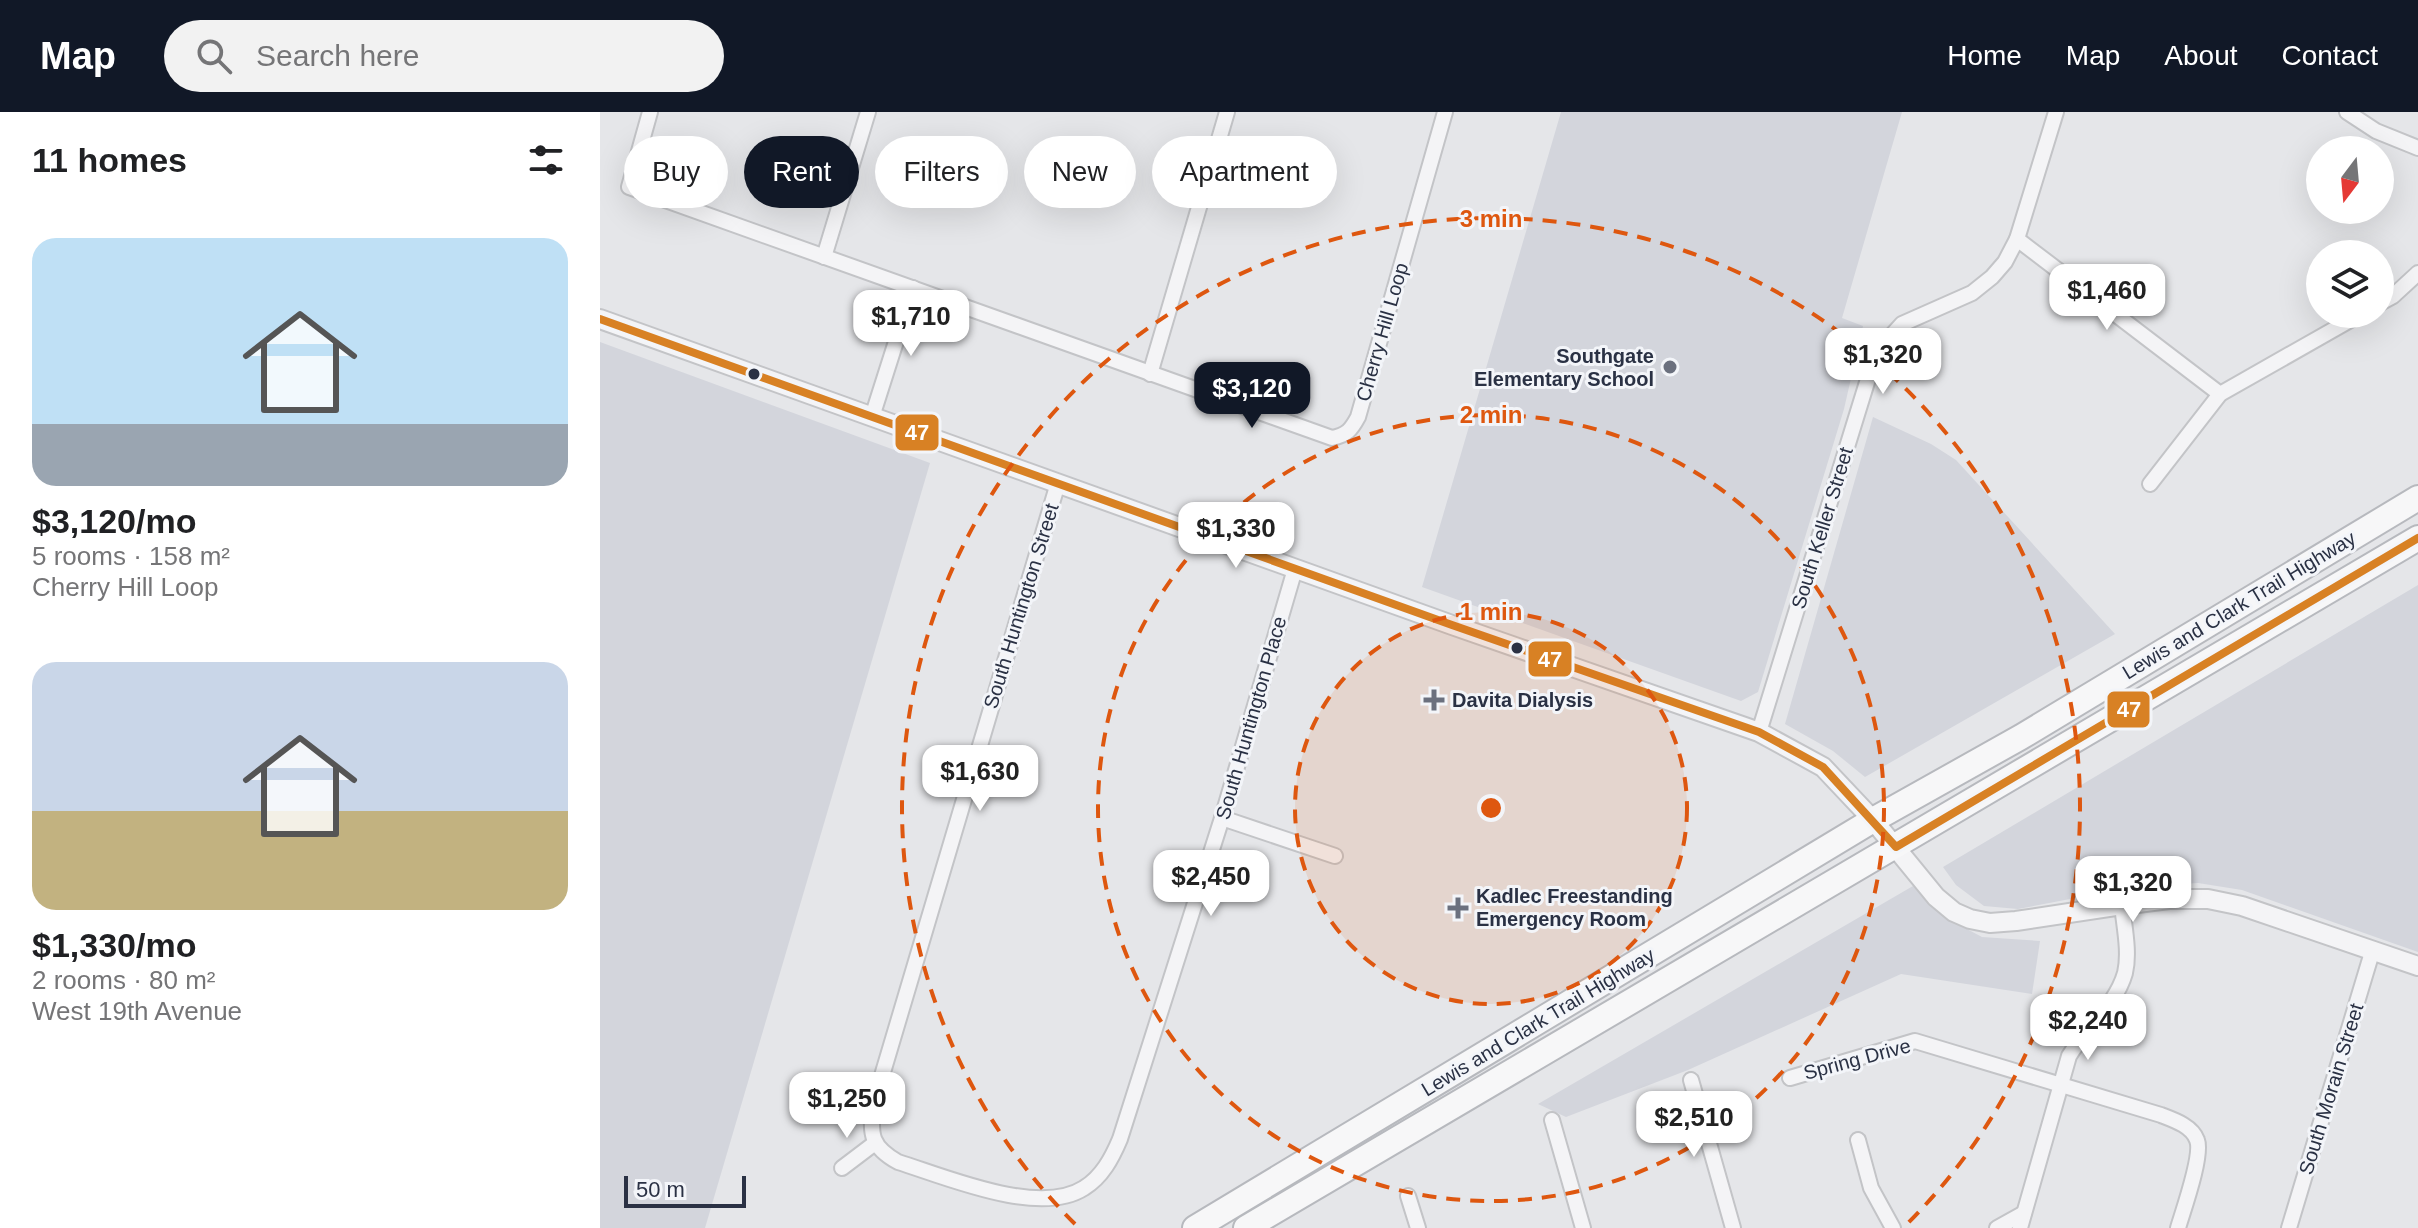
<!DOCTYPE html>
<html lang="en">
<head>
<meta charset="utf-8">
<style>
  :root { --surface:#fff; --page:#f2f2f2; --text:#202124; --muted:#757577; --accent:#111827 }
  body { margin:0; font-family:Arial,sans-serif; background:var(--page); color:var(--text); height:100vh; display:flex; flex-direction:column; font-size:30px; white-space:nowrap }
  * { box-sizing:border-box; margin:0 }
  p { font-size:26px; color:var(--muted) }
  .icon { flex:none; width:44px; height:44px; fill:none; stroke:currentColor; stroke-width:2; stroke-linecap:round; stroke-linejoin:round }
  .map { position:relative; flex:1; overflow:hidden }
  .side { display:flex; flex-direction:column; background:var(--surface); width:600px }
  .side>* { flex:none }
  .top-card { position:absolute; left:24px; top:24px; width:760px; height:72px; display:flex; gap:16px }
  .needle { width:52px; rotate:196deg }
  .fabs { position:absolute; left:1706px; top:24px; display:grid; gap:16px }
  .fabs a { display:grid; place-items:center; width:88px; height:88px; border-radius:50%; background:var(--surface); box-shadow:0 8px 32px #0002; font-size:40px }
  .scale { position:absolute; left:24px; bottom:20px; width:122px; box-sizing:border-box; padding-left:8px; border:4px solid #2a3144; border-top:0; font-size:22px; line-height:28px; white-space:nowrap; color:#2a3144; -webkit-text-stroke:6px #f3f5f9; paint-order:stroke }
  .price { position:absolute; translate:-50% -68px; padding:0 18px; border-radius:16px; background:#fff; color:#222; font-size:26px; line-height:52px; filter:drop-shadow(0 2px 4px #0008) }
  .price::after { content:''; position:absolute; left:50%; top:48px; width:24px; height:18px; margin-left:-12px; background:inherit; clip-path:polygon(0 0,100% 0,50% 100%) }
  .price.on { background:var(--accent); color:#fff }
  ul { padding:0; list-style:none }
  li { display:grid; align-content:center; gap:16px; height:424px; padding:0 32px }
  li span { display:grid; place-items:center; height:248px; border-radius:24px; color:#555 }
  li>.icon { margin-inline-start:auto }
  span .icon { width:144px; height:144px; fill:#fffc; stroke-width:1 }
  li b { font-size:34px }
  h2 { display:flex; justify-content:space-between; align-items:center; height:96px; padding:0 32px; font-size:34px }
  .tag { padding:0 28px; border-radius:36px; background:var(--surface); box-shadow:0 8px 32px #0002; font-size:28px; line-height:72px }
  .tag.on { background:var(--accent); color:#fff }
  header { display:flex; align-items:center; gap:48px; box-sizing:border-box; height:112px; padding:0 40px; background:var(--accent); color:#fff }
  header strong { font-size:38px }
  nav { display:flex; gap:44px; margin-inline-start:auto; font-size:28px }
  .search { width:560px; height:72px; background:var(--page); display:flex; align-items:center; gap:20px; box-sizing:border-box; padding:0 28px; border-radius:44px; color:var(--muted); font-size:30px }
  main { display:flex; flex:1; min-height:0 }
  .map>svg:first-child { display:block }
  .built { fill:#d3d5dc }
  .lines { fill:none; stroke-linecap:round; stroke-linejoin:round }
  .minor-casing { stroke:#c3c4c7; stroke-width:18 }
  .tertiary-casing { stroke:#c3c4c7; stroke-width:22 }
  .trunk-casing { stroke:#b7b9be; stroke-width:28 }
  .minor { stroke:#f4f4f6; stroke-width:14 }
  .tertiary { stroke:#f4f4f6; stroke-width:18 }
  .trunk { stroke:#f7f7f8; stroke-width:24 }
  .bus-1-casing { stroke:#f3f5f9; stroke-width:14 }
  .bus-1 { stroke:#d88124; stroke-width:8 }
  .ring { fill:none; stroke:#de570f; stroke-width:4; stroke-dasharray:14 10 }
  .poi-dot { fill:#6b707e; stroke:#f3f5f9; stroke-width:3 }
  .bus-dot { fill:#2a3144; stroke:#f3f5f9; stroke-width:3 }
  .labels { text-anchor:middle; stroke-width:6; stroke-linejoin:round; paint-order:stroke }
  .street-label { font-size:20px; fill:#2a3144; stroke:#f3f5f9 }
  .poi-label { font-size:20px; font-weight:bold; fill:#2a3144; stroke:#f3f5f9; text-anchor:start }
  .centre { fill:#de570f; stroke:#f3f5f9; stroke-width:4 }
  .ring-label { font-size:24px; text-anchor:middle; font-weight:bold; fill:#de570f; stroke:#f3f5f9; stroke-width:6; stroke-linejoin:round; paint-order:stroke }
  .line-badge { stroke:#f3f5f9; stroke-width:3 }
  .badge-label { font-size:22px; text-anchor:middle; font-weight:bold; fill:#fff }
</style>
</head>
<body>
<header>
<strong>Map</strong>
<div class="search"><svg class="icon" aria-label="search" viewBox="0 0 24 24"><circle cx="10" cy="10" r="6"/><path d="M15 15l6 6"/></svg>Search here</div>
<nav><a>Home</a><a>Map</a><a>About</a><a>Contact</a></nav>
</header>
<main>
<section class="side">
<h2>11 homes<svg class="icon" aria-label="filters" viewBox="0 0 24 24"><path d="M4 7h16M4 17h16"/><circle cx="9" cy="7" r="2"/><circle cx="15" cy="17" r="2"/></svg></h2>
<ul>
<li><span style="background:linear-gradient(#bfe0f5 75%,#9aa5b1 0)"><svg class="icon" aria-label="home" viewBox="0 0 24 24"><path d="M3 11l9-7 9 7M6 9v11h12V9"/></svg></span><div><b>$3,120/mo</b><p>5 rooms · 158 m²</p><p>Cherry Hill Loop</p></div></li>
<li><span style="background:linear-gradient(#c9d6e8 60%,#c2b280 0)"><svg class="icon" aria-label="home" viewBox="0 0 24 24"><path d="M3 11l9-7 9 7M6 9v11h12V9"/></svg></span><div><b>$1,330/mo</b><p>2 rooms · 80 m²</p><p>West 19th Avenue</p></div></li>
</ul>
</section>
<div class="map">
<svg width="1818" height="1116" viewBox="0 0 1818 1116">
  <rect width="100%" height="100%" fill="#e5e6e9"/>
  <g class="built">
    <path d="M961 0H1302L1242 206 1263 214 1244 297 1158 580 1141 589 822 475Z"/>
    <path d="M0 230 330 351 105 1116H0Z"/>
    <path d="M1273 305 1331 332 1356 348 1515 522 1265 665 1233 639 1185 612Z"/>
    <path d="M1818 473V840L1642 778 1598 771 1533 775 1418 797 1384 794 1356 773 1343 755Z"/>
    <path d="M1313 774 1348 807 1382 825 1440 829 1432 882 1301 862 1088 958 966 1005 938 992Z"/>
  </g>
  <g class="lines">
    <defs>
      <g id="minor">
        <path d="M50 0 29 75 732 326C747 323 751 318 758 305L845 0"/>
        <path d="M1747 0 1776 19 1818 36"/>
        <path d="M1417 127 1620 282"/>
        <path d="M224 145 268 0"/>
        <path d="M1780 191 1793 184 1818 161"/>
        <path d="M550 262 627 0"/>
        <path d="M272 305 313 176"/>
        <path d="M458 371 273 994C270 1023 271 1035 298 1050 346 1065 439 1105 484 1076 502 1065 512 1046 520 1027L622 706 695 457"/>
        <path d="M1550 372 1620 282 1761 202"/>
        <path d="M1159 620 1272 254 1283 233 1302 212 1372 181 1392 165 1405 150 1417 127 1456 0"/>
        <path d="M622 706 735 744"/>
        <path d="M1190 966 1315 929 1561 1003C1574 1008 1592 1014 1597 1028 1603 1043 1583 1099 1578 1116"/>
        <path d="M1091 968 1133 1116"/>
        <path d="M952 1008 983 1116"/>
        <path d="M1258 1028 1271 1076 1293 1116"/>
        <path d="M242 1056 275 1031"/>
        <path d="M808 1084 818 1116"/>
        <path d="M1397 1116 1424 1101"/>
        <path d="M1420 1116 1469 944C1486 916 1516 893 1525 861 1530 840 1524 814 1522 793"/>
        <path d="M1689 1116 1773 837"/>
      </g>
      <path id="tertiary" d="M0 207 852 513 1159 620 1223 655 1273 708 1336 785 1354 800 1370 807 1390 811 1416 809 1522 793 1569 787H1608L1642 794 1818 854"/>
      <g id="trunk">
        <path d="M595 1116 1273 708 1421 625 1818 386"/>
        <path d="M646 1116 1818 426"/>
      </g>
    </defs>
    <use href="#minor" class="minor-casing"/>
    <use href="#tertiary" class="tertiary-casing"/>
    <use href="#trunk" class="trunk-casing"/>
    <use href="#minor" class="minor"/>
    <use href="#tertiary" class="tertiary"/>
    <use href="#trunk" class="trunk"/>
    <defs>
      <path id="bus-1" d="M0 207 852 513 1159 620 1223 655 1296 735 1818 426"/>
    </defs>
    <use href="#bus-1" class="bus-1-casing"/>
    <use href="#bus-1" class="bus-1"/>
  </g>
  <circle cx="891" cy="696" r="196" fill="#de570f" fill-opacity=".12"/>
  <g class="ring">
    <circle cx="891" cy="696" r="196"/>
    <circle cx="891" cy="696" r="393"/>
    <path d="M475 1112A589 589 0 1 1 1307 1112"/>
  </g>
  <g class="poi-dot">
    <circle cx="1070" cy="255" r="8"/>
    <path d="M830 576h8v8h8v8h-8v8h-8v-8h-8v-8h8z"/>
    <path d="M854 784h8v8h8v8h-8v8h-8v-8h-8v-8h8z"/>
  </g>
  <g class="bus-dot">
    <circle cx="154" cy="262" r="7"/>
    <circle cx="917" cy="536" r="7"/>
  </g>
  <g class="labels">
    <g class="street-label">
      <text transform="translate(782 220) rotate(-74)" y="7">Cherry Hill Loop</text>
      <text transform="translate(1222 416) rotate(-73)" y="7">South Keller Street</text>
      <text transform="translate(1639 493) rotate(-31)" y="7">Lewis and Clark Trail Highway</text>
      <text transform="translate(421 494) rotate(-73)" y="7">South Huntington Street</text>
      <text transform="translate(651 606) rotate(-74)" y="7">South Huntington Place</text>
      <text transform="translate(938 910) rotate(-31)" y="7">Lewis and Clark Trail Highway</text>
      <text transform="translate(1257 947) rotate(-15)" y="7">Spring Drive</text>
      <text transform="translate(1731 977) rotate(-73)" y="7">South Morain Street</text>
    </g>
    <g class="poi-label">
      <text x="1054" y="251" text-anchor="end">Southgate<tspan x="1054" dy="23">Elementary School</tspan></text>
      <text x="852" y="595">Davita Dialysis</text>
      <text x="876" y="791">Kadlec Freestanding<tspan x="876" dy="23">Emergency Room</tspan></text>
    </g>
  </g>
  <circle cx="891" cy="696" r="12" class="centre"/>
  <g class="ring-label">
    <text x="891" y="115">3 min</text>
    <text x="891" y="311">2 min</text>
    <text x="891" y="508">1 min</text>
  </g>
  <g class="line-badge">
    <rect x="294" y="301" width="46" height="39" rx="8" fill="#d88124"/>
    <rect x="927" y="528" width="46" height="38" rx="8" fill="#d88124"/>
    <rect x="1506" y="578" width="45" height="39" rx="8" fill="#d88124"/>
  </g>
  <g class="badge-label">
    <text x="317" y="328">47</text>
    <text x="950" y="555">47</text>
    <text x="1529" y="605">47</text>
  </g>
</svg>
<div class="fabs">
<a><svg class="needle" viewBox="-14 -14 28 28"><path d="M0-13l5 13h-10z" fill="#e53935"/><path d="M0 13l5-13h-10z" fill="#757577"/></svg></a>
<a><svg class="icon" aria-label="layers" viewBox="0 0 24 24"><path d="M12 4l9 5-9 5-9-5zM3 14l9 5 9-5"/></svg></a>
</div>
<div class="scale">50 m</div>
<b class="price" style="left:1507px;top:220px">$1,460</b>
<b class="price" style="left:311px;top:246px">$1,710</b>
<b class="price" style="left:1283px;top:284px">$1,320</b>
<b class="price on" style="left:652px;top:318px">$3,120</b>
<b class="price" style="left:636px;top:458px">$1,330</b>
<b class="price" style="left:380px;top:701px">$1,630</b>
<b class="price" style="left:611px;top:806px">$2,450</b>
<b class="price" style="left:1533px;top:812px">$1,320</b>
<b class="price" style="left:1488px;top:950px">$2,240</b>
<b class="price" style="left:247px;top:1028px">$1,250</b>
<b class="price" style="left:1094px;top:1047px">$2,510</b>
<div class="top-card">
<a class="tag">Buy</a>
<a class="tag on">Rent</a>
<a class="tag">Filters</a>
<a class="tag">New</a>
<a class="tag">Apartment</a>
</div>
</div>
</main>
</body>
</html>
